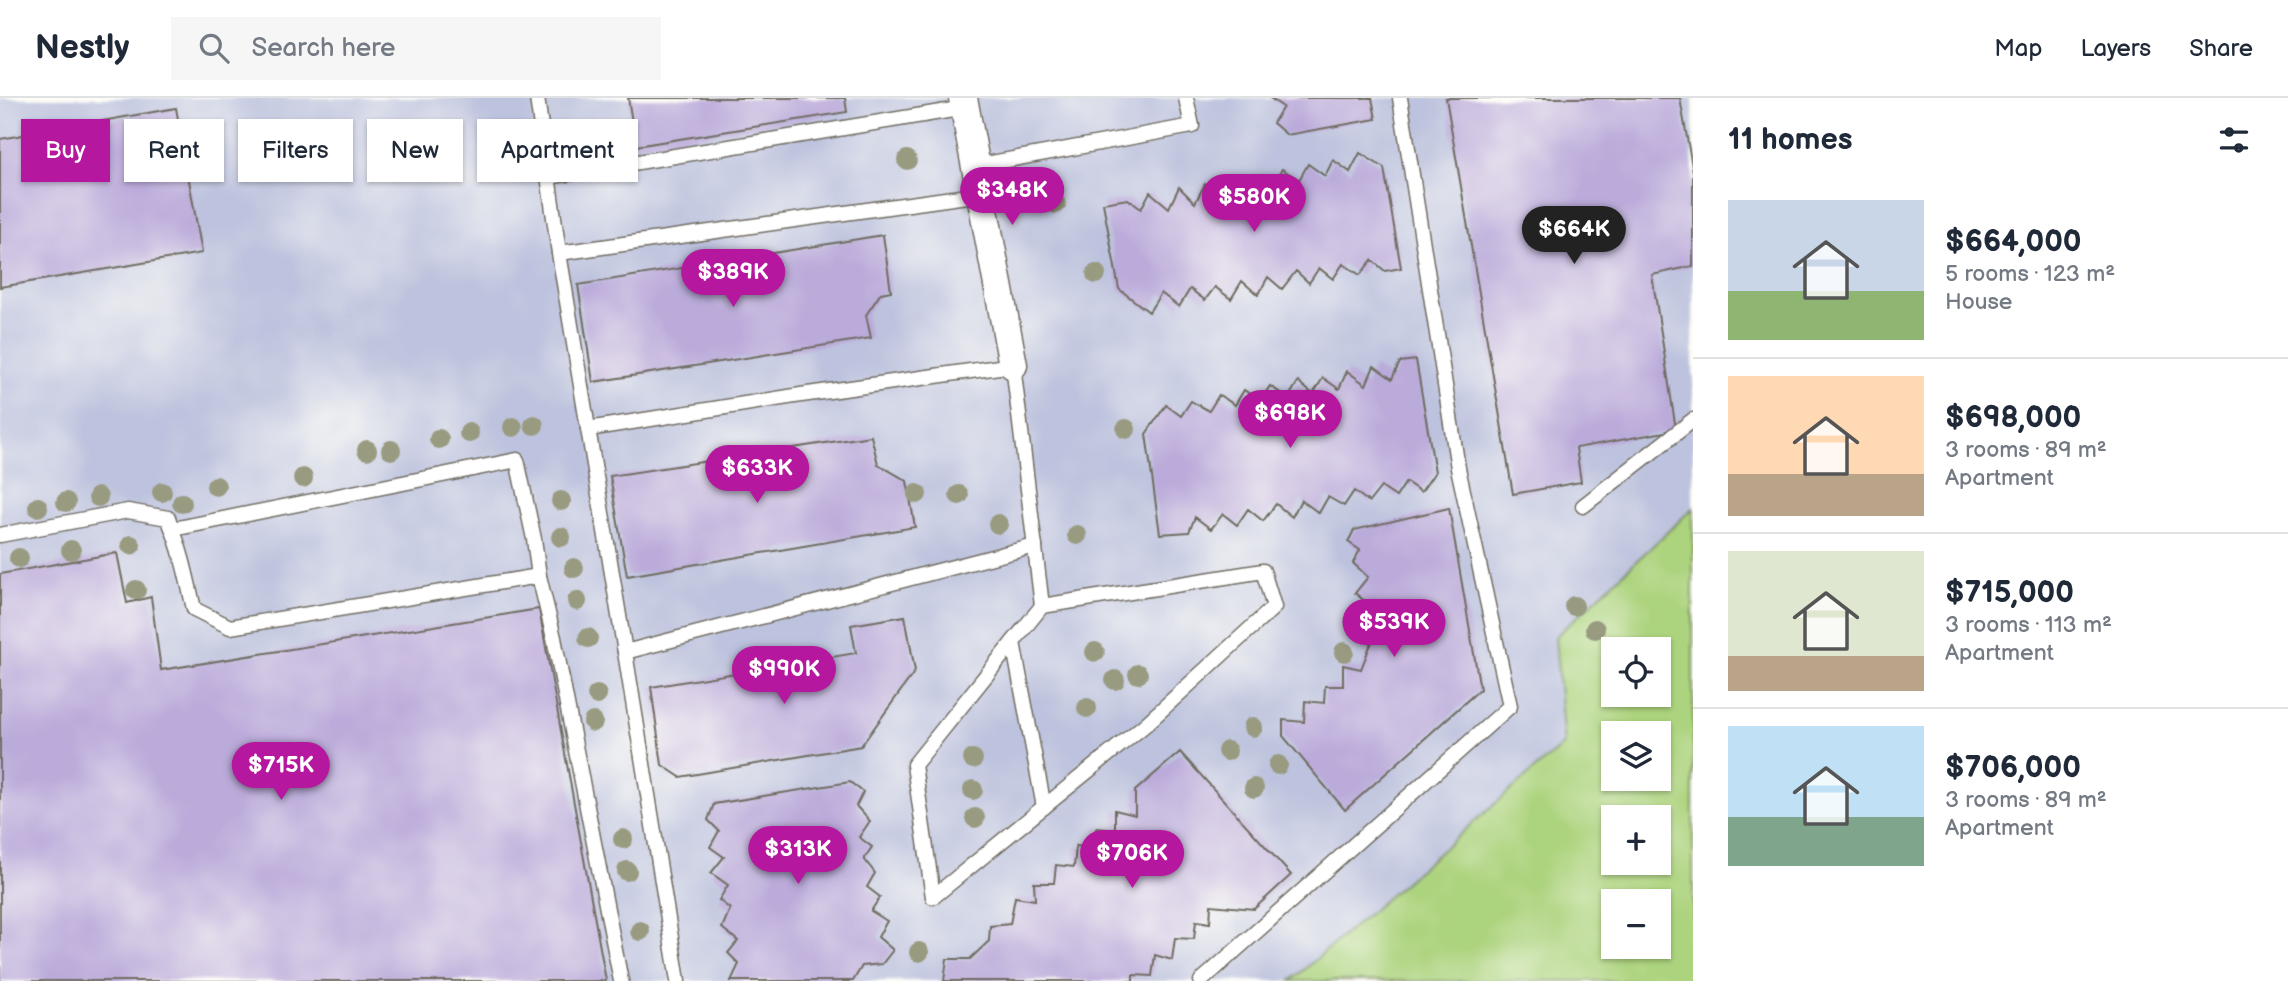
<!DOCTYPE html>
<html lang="en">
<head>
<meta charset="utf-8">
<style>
  :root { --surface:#fff; --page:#f6f6f7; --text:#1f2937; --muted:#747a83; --line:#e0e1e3; --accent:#b5179e }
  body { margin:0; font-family:"Balsamiq Sans",sans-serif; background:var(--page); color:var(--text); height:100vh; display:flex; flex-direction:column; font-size:26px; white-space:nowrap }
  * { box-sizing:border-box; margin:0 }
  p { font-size:23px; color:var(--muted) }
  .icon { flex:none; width:38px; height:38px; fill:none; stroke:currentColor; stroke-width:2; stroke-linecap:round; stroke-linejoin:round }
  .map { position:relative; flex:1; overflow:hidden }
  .details { display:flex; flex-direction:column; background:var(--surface); width:595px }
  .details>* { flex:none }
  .guide { position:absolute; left:21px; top:21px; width:665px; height:63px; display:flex; gap:14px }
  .controls { position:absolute; left:1601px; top:539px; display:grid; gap:14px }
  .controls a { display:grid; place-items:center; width:70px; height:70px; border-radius:0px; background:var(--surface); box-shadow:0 2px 5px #0004; font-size:35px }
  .price { position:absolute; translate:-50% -60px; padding:0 16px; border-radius:24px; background:var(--accent); color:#fff; font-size:23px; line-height:46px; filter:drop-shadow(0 2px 4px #0008) }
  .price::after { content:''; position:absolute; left:50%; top:42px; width:21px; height:16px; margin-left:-10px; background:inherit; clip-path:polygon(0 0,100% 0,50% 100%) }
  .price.on { background:#222; color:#fff }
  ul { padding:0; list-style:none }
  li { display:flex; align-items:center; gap:21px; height:175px; padding:0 35px }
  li+li { border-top:2px solid var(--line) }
  li span { display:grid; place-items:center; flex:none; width:196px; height:140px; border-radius:0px; color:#555 }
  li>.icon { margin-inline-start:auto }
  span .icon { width:84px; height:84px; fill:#fffc; stroke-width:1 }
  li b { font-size:30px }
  h2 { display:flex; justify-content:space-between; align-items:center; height:84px; padding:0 35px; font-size:30px }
  .chip { padding:0 24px; border-radius:0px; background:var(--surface); box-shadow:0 2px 5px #0004; font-size:24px; line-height:63px }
  .chip.on { background:var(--accent); color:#fff }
  header { display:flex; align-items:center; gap:42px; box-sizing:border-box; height:98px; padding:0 35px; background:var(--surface); border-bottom:2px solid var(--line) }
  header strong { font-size:33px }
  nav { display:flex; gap:38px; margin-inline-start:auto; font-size:24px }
  .search { width:490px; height:63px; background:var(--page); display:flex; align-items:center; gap:18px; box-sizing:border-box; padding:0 24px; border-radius:0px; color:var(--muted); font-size:26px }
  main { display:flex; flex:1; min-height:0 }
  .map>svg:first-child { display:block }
  .industrial { fill:#bdc3de }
  .green { fill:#acd37d; stroke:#6c7f54; stroke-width:2; fill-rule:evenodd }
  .building { fill:#bbabda }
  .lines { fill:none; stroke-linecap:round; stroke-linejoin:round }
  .lane-casing { stroke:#706c62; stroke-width:17 }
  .street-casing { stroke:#706c62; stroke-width:31 }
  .lane { stroke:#fff; stroke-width:14 }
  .street { stroke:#fff; stroke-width:28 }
  .tree { fill:#999b80 }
</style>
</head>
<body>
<header>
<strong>Nestly</strong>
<div class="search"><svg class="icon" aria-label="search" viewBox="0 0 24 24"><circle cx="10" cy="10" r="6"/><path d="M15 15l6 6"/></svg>Search here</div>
<nav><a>Map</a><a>Layers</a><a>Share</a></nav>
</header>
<main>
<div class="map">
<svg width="1693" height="883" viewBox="0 0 1693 883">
  <rect width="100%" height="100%" fill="#fdfcf7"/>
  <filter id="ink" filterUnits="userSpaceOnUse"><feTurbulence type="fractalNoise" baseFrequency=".0143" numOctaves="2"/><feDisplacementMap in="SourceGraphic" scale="14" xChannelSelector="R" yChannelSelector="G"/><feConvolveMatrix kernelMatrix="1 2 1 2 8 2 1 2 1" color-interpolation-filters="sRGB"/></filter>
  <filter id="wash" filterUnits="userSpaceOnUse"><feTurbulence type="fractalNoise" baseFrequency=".00686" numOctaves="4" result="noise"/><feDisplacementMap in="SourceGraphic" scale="28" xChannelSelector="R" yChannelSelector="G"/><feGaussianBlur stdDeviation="1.57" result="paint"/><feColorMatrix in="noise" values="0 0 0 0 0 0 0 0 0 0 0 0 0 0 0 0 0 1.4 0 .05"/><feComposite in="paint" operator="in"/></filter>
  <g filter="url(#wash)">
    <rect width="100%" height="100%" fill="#efe6c9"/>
    <path class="industrial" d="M0 0H1693V410L1555 539 1564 646 1291 883H0Z"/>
    <path class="green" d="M1693 410V883H1291L1564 646 1555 539ZM1614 551H1659V597H1614ZM1614 635H1659V681H1614ZM1614 719H1659V765H1614ZM1614 803H1659V849H1614Z"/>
    <g id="blocks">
      <g class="building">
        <path d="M628 0H845L847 14 636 48Z"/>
        <path d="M1270 0H1372L1376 21 1287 37 1273 25 1283 9Z"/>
        <path d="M1446 0H1680L1693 74V168L1652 177 1676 332 1576 350 1581 384 1513 396Z"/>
        <path d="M176 10 202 155 0 189V41Z"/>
        <path d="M1360 55 1384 70 1401 170 1385 173 1372 162 1360 177 1343 166 1333 181 1319 170 1309 185 1296 173 1282 191 1268 179 1258 197 1242 183 1231 201 1215 189 1205 202 1190 191 1179 209 1161 195 1149 214 1119 191 1103 105 1128 101 1141 111 1150 94 1169 110 1179 89 1195 105 1205 86 1223 98 1230 81 1247 93 1256 77 1273 88 1282 71 1299 82 1308 66 1325 78 1333 62 1350 74Z"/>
        <path d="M883 137 891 193 881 195 866 217 871 240 593 284 578 187Z"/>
        <path d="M1416 262 1435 374 1421 394 1406 384 1396 399 1381 389 1369 404 1354 393 1344 408 1328 399 1319 415 1301 402 1292 419 1276 406 1263 423 1248 411 1237 427 1223 416 1211 431 1195 419 1189 434 1160 436 1146 336 1166 307 1181 318 1191 303 1209 313 1219 297 1235 307 1244 292 1260 303 1270 288 1288 300 1298 284 1313 296 1323 280 1339 291 1347 273 1366 287 1374 268 1392 281 1400 264Z"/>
        <path d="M871 338 878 366 907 383 915 429 627 478 610 378Z"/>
        <path d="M1449 410 1480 591 1345 712 1283 638V622L1304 624 1305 603 1324 605 1325 588H1343V567L1361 571 1376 533 1361 522 1372 509 1355 495 1368 479 1353 465 1360 452 1348 444 1354 432Z"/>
        <path d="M117 455 127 505 151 499 161 572 539 511 606 883H0V476Z"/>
        <path d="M905 518 915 573 861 648 680 679 662 667 651 589 856 555 851 527Z"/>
        <path d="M1180 654 1291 777 1254 811 1211 807 1210 825 1196 823 1194 841 1175 840 1172 862 1155 857 1152 878 1133 877V883H944L947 861H970L989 843 990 828 1010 826 1015 799 1035 802 1034 785H1054L1056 767 1074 769 1076 748 1094 751 1096 730 1115 732V712L1135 717V693Z"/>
        <path d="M850 684 863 694 856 708 870 723 859 739 872 749 864 761 875 775 867 789 880 799 871 813 887 823 878 839 893 852 882 866 862 868 853 883H731L739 866 728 855 738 843 722 830 730 811 719 802 728 787 711 775 724 759 710 749 719 733 708 722 714 706Z"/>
      </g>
    </g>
  </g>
  <g filter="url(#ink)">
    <use href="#blocks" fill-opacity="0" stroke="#706c62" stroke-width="2"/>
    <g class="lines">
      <defs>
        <g id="lane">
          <path d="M537 0 559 155 625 554 1035 448"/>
          <path d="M975 68 1192 28 1186 0"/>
          <path d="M548 79 965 10"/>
          <path d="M559 155 981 96"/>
          <path d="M588 331 801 297 1013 267 1042 508 1263 473 1274 509 1146 626 933 799 914 667 1042 508"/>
          <path d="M1583 408 1693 322"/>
          <path d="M0 437 128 413 168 420C181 450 187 480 194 511L230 529 539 478 534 441 517 362 173 431"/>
          <path d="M539 478 554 540 621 883"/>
          <path d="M1013 544 1044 709"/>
          <path d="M625 554 678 883"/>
          <path d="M1201 883 1510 608 1458 370 1400 0"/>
        </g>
        <path id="street" d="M963 0 1013 267"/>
      </defs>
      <use href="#lane" class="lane-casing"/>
      <use href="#street" class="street-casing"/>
      <use href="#lane" class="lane"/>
      <use href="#street" class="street"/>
    </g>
    <g class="tree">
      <circle cx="907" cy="62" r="10"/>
      <circle cx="1034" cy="86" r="10"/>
      <circle cx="1056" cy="106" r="10"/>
      <circle cx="1096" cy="176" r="10"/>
      <circle cx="534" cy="327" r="10"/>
      <circle cx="513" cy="329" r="10"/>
      <circle cx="1126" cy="331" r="10"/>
      <circle cx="469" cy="335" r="10"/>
      <circle cx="439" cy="341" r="10"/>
      <circle cx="367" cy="352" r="10"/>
      <circle cx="391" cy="352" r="10"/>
      <circle cx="303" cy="380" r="10"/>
      <circle cx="216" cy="388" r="10"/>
      <circle cx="162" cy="394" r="10"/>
      <circle cx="917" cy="396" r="10"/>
      <circle cx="959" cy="397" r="10"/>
      <circle cx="98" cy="399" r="10"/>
      <circle cx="561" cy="403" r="10"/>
      <circle cx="66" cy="404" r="10"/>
      <circle cx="182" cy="405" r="10"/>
      <circle cx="38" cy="409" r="10"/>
      <circle cx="998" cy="426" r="10"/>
      <circle cx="1077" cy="437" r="10"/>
      <circle cx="561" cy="439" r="10"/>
      <circle cx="131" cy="447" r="10"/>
      <circle cx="71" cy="452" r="10"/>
      <circle cx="19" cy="460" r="10"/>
      <circle cx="574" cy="470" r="10"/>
      <circle cx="136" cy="492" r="10"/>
      <circle cx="577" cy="503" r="10"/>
      <circle cx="1574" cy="508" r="10"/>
      <circle cx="1595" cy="531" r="10"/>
      <circle cx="588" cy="540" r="10"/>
      <circle cx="1095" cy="554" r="10"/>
      <circle cx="1344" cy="554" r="10"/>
      <circle cx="1138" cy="576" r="10"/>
      <circle cx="1115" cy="582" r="10"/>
      <circle cx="597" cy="597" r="10"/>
      <circle cx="1087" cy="610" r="10"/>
      <circle cx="593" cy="624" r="10"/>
      <circle cx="1253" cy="629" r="10"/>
      <circle cx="1227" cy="653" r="10"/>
      <circle cx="973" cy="661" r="10"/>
      <circle cx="1278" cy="667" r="10"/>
      <circle cx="1254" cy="690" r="10"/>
      <circle cx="973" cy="692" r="10"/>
      <circle cx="975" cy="720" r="10"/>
      <circle cx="623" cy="741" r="10"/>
      <circle cx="627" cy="773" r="10"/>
      <circle cx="640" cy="833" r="10"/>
      <circle cx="919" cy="854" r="10"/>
    </g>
  </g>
</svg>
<div class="controls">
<a><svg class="icon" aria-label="locate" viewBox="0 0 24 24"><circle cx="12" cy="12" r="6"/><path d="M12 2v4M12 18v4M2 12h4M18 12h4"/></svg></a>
<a><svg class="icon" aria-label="layers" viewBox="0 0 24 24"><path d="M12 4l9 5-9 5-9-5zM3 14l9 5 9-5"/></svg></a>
<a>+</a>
<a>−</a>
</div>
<b class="price" style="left:1012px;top:129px">$348K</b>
<b class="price" style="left:1254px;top:136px">$580K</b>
<b class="price on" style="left:1574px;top:168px">$664K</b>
<b class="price" style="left:733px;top:211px">$389K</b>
<b class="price" style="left:1290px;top:352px">$698K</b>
<b class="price" style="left:757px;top:407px">$633K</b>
<b class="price" style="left:1394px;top:561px">$539K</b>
<b class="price" style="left:784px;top:608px">$990K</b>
<b class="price" style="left:281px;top:704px">$715K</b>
<b class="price" style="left:798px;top:788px">$313K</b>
<b class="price" style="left:1132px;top:792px">$706K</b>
<div class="guide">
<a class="chip on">Buy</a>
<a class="chip">Rent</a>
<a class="chip">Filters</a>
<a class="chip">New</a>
<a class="chip">Apartment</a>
</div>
</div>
<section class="details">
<h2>11 homes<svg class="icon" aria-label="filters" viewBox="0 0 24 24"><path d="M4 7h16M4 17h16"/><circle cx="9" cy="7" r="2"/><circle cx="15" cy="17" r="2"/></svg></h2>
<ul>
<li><span style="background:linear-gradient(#c9d6e8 65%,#8fb573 0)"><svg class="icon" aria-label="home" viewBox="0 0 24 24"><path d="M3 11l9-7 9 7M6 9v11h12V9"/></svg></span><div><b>$664,000</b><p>5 rooms · 123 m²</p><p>House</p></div></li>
<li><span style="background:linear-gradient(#ffd9b3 70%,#b9a48a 0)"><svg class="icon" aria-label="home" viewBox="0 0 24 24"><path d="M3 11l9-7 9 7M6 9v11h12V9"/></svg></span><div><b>$698,000</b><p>3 rooms · 89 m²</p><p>Apartment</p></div></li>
<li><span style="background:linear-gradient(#dfe7d0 75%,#b9a48a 0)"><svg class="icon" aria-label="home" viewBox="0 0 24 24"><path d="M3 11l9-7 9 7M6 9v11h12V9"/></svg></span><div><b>$715,000</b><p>3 rooms · 113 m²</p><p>Apartment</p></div></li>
<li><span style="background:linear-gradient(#bfe0f5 65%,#7fa58c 0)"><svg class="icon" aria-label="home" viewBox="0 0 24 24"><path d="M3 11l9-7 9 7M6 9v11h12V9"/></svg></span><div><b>$706,000</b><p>3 rooms · 89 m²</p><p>Apartment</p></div></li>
</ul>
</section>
</main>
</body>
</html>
